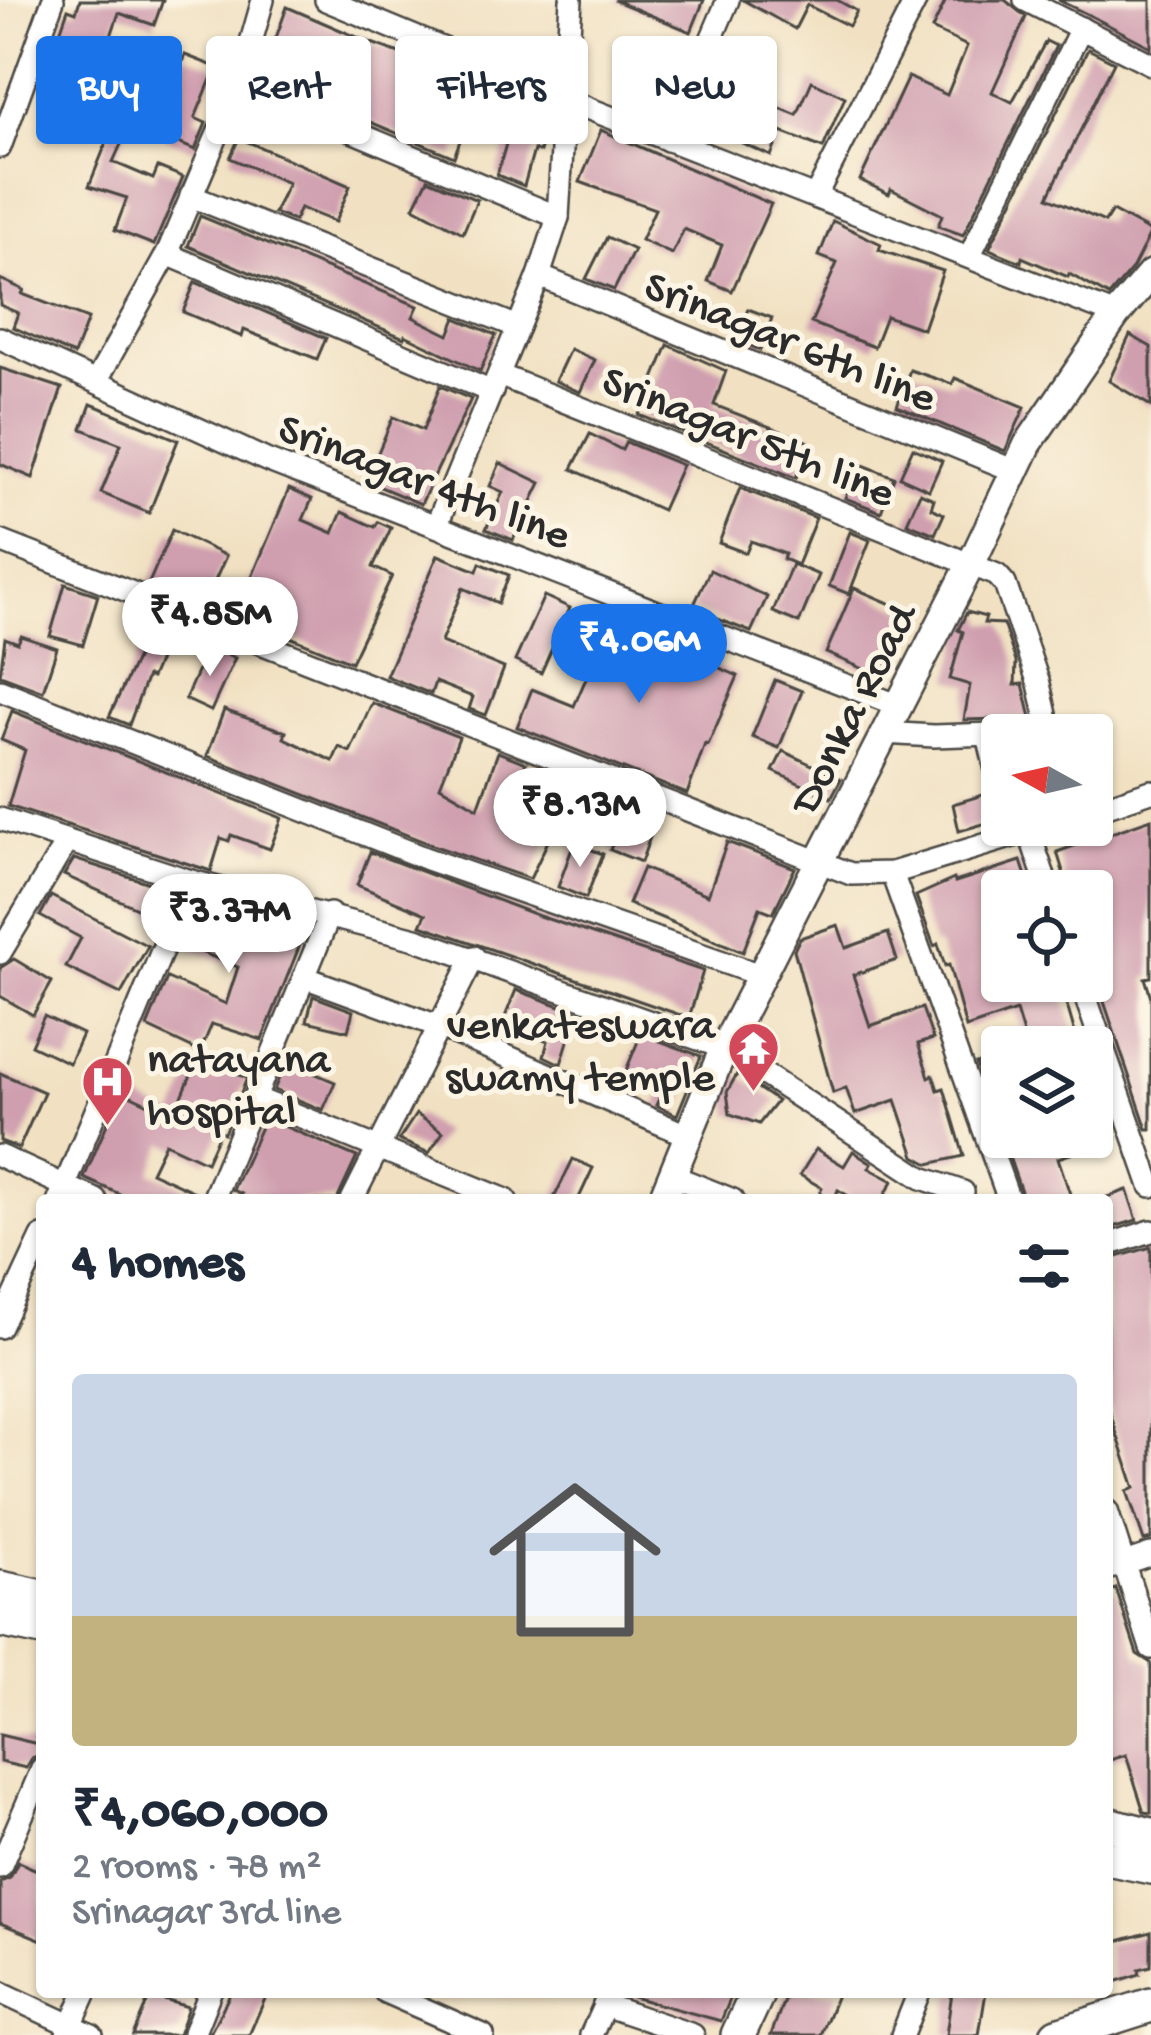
<!DOCTYPE html>
<html lang="en">
<head>
<meta charset="utf-8">
<style>
  :root { --surface:#fff; --page:#f2f2f3; --text:#1f2937; --muted:#747a83; --accent:#1a73e8 }
  body { margin:0; font-family:"Gochi Hand",sans-serif; background:var(--page); color:var(--text); height:100vh; display:flex; flex-direction:column; font-size:45px; white-space:nowrap }
  * { box-sizing:border-box; margin:0 }
  p { font-size:39px; color:var(--muted) }
  .icon { flex:none; width:66px; height:66px; fill:none; stroke:currentColor; stroke-width:2; stroke-linecap:round; stroke-linejoin:round }
  .map { position:relative; flex:1; overflow:hidden }
  .drawer { position:absolute; left:36px; top:1194px; width:1077px; height:804px; display:flex; flex-direction:column; background:var(--surface); border-radius:12px; box-shadow:0 3px 9px #0004 }
  .drawer>* { flex:none }
  .guide { position:absolute; left:36px; top:36px; width:1080px; height:108px; display:flex; gap:24px }
  .needle { width:78px; rotate:278deg }
  .controls { position:absolute; left:981px; top:714px; display:grid; gap:24px }
  .controls a { display:grid; place-items:center; width:132px; height:132px; border-radius:12px; background:var(--surface); box-shadow:0 3px 9px #0004; font-size:60px }
  .price { position:absolute; translate:-50% -102px; padding:0 27px; border-radius:42px; background:#fff; color:#222; font-size:39px; line-height:78px; filter:drop-shadow(0 3px 6px #0008) }
  .price::after { content:''; position:absolute; left:50%; top:72px; width:36px; height:27px; margin-left:-18px; background:inherit; clip-path:polygon(0 0,100% 0,50% 100%) }
  .price.selected { background:var(--accent); color:#fff }
  ul { padding:0; list-style:none }
  li { display:grid; align-content:center; gap:24px; height:636px; padding:0 36px }
  li span { display:grid; place-items:center; height:372px; border-radius:12px; color:#555 }
  li>.icon { margin-inline-start:auto }
  span .icon { width:216px; height:216px; fill:#fffc; stroke-width:1 }
  li b { font-size:51px }
  h2 { display:flex; justify-content:space-between; align-items:center; height:144px; padding:0 36px; font-size:51px }
  .chip { padding:0 42px; border-radius:12px; background:var(--surface); box-shadow:0 3px 9px #0004; font-size:42px; line-height:108px }
  .chip.selected { background:var(--accent); color:#fff }
  .map>svg:first-child { display:block }
  .building { fill:#cf9eaf }
  .lines { fill:none; stroke-linecap:round; stroke-linejoin:round }
  .minor-casing { stroke:#494642; stroke-width:26 }
  .tertiary-casing { stroke:#494642; stroke-width:32 }
  .primary-casing { stroke:#494642; stroke-width:38 }
  .minor { stroke:#fff; stroke-width:21 }
  .tertiary { stroke:#fff; stroke-width:27 }
  .primary { stroke:#fff; stroke-width:33 }
  .labels { text-anchor:middle; stroke-width:10; stroke-linejoin:round; paint-order:stroke }
  .street-label { font-size:45px; fill:#2b2b2b; stroke:#fcf5e5 }
  .poi-label { font-size:45px; fill:#2b2b2b; stroke:#fcf5e5; text-anchor:end }
</style>
</head>
<body>
<div class="map">
<svg width="1151" height="2035" viewBox="0 0 1151 2035">
  <rect width="100%" height="100%" fill="#fcf5e5"/>
  <filter id="ink" filterUnits="userSpaceOnUse"><feTurbulence type="fractalNoise" baseFrequency=".00833" numOctaves="2"/><feDisplacementMap in="SourceGraphic" scale="24" xChannelSelector="R" yChannelSelector="G"/><feConvolveMatrix kernelMatrix="1 2 1 2 8 2 1 2 1" color-interpolation-filters="sRGB"/></filter>
  <filter id="wash" filterUnits="userSpaceOnUse"><feTurbulence type="fractalNoise" baseFrequency=".004" numOctaves="4" result="noise"/><feDisplacementMap in="SourceGraphic" scale="48" xChannelSelector="R" yChannelSelector="G"/><feGaussianBlur stdDeviation="2.7" result="paint"/><feColorMatrix in="noise" values="0 0 0 0 0 0 0 0 0 0 0 0 0 0 0 0 0 1.4 0 .05"/><feComposite in="paint" operator="in"/></filter>
  <g filter="url(#wash)">
    <rect width="100%" height="100%" fill="#f1e1c2"/>
    <g id="blocks">
      <g class="building">
        <path d="M80 0H163L154 25 119 13 105 53 146 72 131 106 93 88 85 108 48 92 69 38 59 35 68 9 76 12Z"/>
        <path d="M614 0H704L691 32Z"/>
        <path d="M743 0H837L857 11 849 26 807 5 795 29Z"/>
        <path d="M946 0H1005L1026 17 992 92 1012 102 1046 41 1056 46 963 235 938 226 942 215 891 189 889 194 860 180 908 77 947 95 967 46 932 29Z"/>
        <path d="M1058 0H1151V47L1089 15Z"/>
        <path d="M287 7 366 41 480 82 478 88 514 100 508 120 546 132 540 152 534 150 524 186 497 175 506 144 464 130 454 157 262 77Z"/>
        <path d="M1088 49 1114 62 1048 197 1105 222 1112 211 1151 232 1133 268 1109 296 1069 274 1068 277 1022 257 1021 262 989 249Z"/>
        <path d="M185 55 216 67 195 118 206 123 195 150 152 132Z"/>
        <path d="M812 81 845 97 823 148 781 132 771 156 742 143 760 100 797 115Z"/>
        <path d="M122 104 136 111 113 162 153 179 158 167 183 177 154 245 115 230 127 198 89 186Z"/>
        <path d="M601 130 771 204 732 291 708 281 722 245 684 229 672 254 641 240 655 209 580 182Z"/>
        <path d="M239 138 350 186 335 222 300 208 294 221 274 213 288 183 230 158Z"/>
        <path d="M428 179 477 200 463 233 414 207Z"/>
        <path d="M200 216 418 306 413 317 449 335 456 318 496 335 480 371 405 335 404 338 188 246Z"/>
        <path d="M833 221 881 244 879 250 943 271 923 329 886 316 874 347 811 323 837 263 819 256Z"/>
        <path d="M607 237 634 250 614 290 586 279Z"/>
        <path d="M0 279 24 290 22 294 88 319 74 355 13 327 18 313 0 305Z"/>
        <path d="M195 282 326 338 317 359 244 330 242 337 183 312Z"/>
        <path d="M748 309 772 318 760 350 736 340Z"/>
        <path d="M1130 335 1151 347V406L1109 381Z"/>
        <path d="M668 345 726 371 714 405 809 442 796 478 639 415Z"/>
        <path d="M570 349 595 360 580 392 555 381Z"/>
        <path d="M0 368 62 388 33 478 0 464Z"/>
        <path d="M910 370 952 384 955 378 1025 407 1005 451 897 406Z"/>
        <path d="M440 386 471 399 421 504 366 481 393 417 423 430Z"/>
        <path d="M91 404 178 440 149 513 101 493 121 444 82 429Z"/>
        <path d="M590 434 622 450 626 442 682 465 662 510 572 469Z"/>
        <path d="M913 448 942 461 929 490 900 477Z"/>
        <path d="M500 463 541 483 513 540 486 529 503 492 490 486Z"/>
        <path d="M858 463 894 477 881 512 845 498Z"/>
        <path d="M740 488 816 518 797 565 783 559 785 554 751 541 746 553 719 543Z"/>
        <path d="M289 489 312 499 303 520 333 533 342 512 375 527 378 522 391 528 373 567 392 576 351 662 263 626 269 613 242 601Z"/>
        <path d="M920 493 934 499 931 508 944 514 935 534 907 523Z"/>
        <path d="M172 530 226 556 204 605 149 583Z"/>
        <path d="M850 532 870 540 849 594 829 586Z"/>
        <path d="M438 555 477 571 480 563 509 575 498 603 463 588 441 642 504 668 486 715 469 709 473 697 435 682 431 694 386 676Z"/>
        <path d="M792 564 819 575 799 623 773 612Z"/>
        <path d="M710 570 767 597 751 632 692 609Z"/>
        <path d="M65 584 98 595 83 645 50 636Z"/>
        <path d="M854 588 917 615 909 633 902 630 882 677 826 653Z"/>
        <path d="M544 596 570 608 541 673 515 661Z"/>
        <path d="M615 612 706 656 704 661 738 676 708 745 705 744 687 794 517 727 532 689 574 706Z"/>
        <path d="M967 612 986 617 984 623 1003 624 1016 662 1015 685 1023 684 1031 718 964 720 970 685 950 679 963 632 958 630Z"/>
        <path d="M155 618 174 625 151 678 147 676 129 725 109 717Z"/>
        <path d="M21 636 57 648 43 691 0 675 5 638 18 643Z"/>
        <path d="M209 646 235 658 211 711 185 699Z"/>
        <path d="M775 680 802 691 779 748 752 737Z"/>
        <path d="M372 703 459 737 440 786 478 808 498 752 526 763 507 817 549 839 530 879 432 845 207 756 224 710 286 732 284 738 333 761 339 747 350 752Z"/>
        <path d="M12 711 282 818 270 849 231 835 229 841 221 838 211 871 8 806 25 750 1 740Z"/>
        <path d="M783 751 841 779 831 798 773 771Z"/>
        <path d="M986 794 990 805 1002 813 986 818 987 823 959 831 953 804Z"/>
        <path d="M627 803 658 815 641 862 610 850Z"/>
        <path d="M1151 819V977L1145 978 1151 997V1129H1147L1092 966V891H1069L1057 852Z"/>
        <path d="M727 842 795 868 773 913 760 908 743 952 628 904 643 868 708 895Z"/>
        <path d="M574 843 603 854 586 898 558 887Z"/>
        <path d="M370 852 539 916 703 971 689 1018 421 925 426 914 357 885Z"/>
        <path d="M74 859 171 890 159 918 64 875Z"/>
        <path d="M1021 861 1031 891H1002V981H1060L1079 1047H1027L1016 1011 966 1028 949 965 945 966 938 944 934 946 916 896 954 879 955 882Z"/>
        <path d="M51 896 148 946 121 994 66 967 81 938 40 916Z"/>
        <path d="M200 899 246 911 303 937 262 1040 212 1024 200 1052 147 1027 167 978 226 1004 238 967 181 944Z"/>
        <path d="M838 925 846 948 888 933 897 960 853 975 870 1026 922 1008 933 1039 918 1044 929 1077 933 1075 938 1090 944 1088 964 1156 929 1164 915 1156 896 1100 855 1114 846 1088 833 1093 794 950 800 938Z"/>
        <path d="M14 959 52 982 33 1015 0 996V968Z"/>
        <path d="M516 990 577 1012 561 1064 544 1056 548 1041 503 1022Z"/>
        <path d="M313 996 353 1011 348 1031 307 1021Z"/>
        <path d="M44 1016 82 1034 69 1063 31 1045Z"/>
        <path d="M641 1034 701 1056 677 1115 656 1105 664 1089 625 1073Z"/>
        <path d="M1002 1056V1129L1000 1130 976 1064Z"/>
        <path d="M198 1058 247 1078 224 1133 220 1131 206 1162 165 1143 151 1172 199 1194 198 1200H133L84 1178 121 1091 174 1116Z"/>
        <path d="M286 1061 335 1082 323 1110 274 1090Z"/>
        <path d="M0 1073 44 1092 19 1148 0 1141Z"/>
        <path d="M737 1074 777 1101 759 1124 730 1114 727 1092Z"/>
        <path d="M416 1114 443 1132 429 1153 399 1140Z"/>
        <path d="M1109 1116 1116 1139 1058 1158 1072 1200H1024L1002 1137H1092V1122Z"/>
        <path d="M265 1118 357 1157 337 1200H240L242 1194 233 1190Z"/>
        <path d="M816 1149 844 1166 853 1151 872 1163 869 1168 893 1181 882 1200H856L838 1190 834 1200H817L822 1188 800 1175Z"/>
        <path d="M573 1159 593 1168 578 1200H553Z"/>
        <path d="M1127 1190 1137 1220 1107 1229V1197Z"/>
        <path d="M1151 1247V1539L1144 1541 1127 1491 1135 1488 1107 1404V1260Z"/>
        <path d="M1116 1589 1137 1654 1151 1663V1813L1144 1812 1126 1755 1107 1761V1592Z"/>
        <path d="M0 1735 42 1745V1754L32 1758 26 1768 0 1762Z"/>
        <path d="M18 1862 42 1872V1940L0 1923V1882L10 1878Z"/>
        <path d="M1151 1932V1966L1139 1969 1140 1974 1112 1983 1107 1944Z"/>
        <path d="M231 1992H268L249 2035H209Z"/>
        <path d="M633 1992H733L721 2021 632 1997Z"/>
        <path d="M787 1992H838L821 2035H771Z"/>
        <path d="M952 1992H986L979 2035H946Z"/>
        <path d="M150 1996 188 2007 178 2035H133Z"/>
      </g>
    </g>
  </g>
  <g filter="url(#ink)">
    <use href="#blocks" fill-opacity="0" stroke="#494642" stroke-width="3"/>
    <g class="lines">
      <defs>
        <g id="minor">
          <path d="M326 0 564 99 1116 315"/>
          <path d="M1025 0 1151 64"/>
          <path d="M239 84 558 217"/>
          <path d="M668 140 728 0"/>
          <path d="M0 147 53 0"/>
          <path d="M191 196 518 327"/>
          <path d="M815 197 916 0"/>
          <path d="M167 254 492 392"/>
          <path d="M969 257 1081 28"/>
          <path d="M539 276 1015 471"/>
          <path d="M0 338 266 460 897 705"/>
          <path d="M499 375 997 575 1005 584 1039 684 1050 732 934 736 883 733"/>
          <path d="M97 380 167 254 239 84 263 0"/>
          <path d="M437 524 539 276 558 217 571 0"/>
          <path d="M0 541 851 874 892 873 1050 825"/>
          <path d="M0 690 427 859 760 975"/>
          <path d="M988 735 1002 796"/>
          <path d="M1092 811 1151 791"/>
          <path d="M0 819 191 881 416 939 724 1048 922 1178 963 1192"/>
          <path d="M1029 832 1049 891"/>
          <path d="M892 873 1009 1200"/>
          <path d="M0 953 67 841"/>
          <path d="M304 977 438 1026 691 1137"/>
          <path d="M1080 981 1151 1186"/>
          <path d="M255 1098 506 1200"/>
          <path d="M0 1156 96 1200"/>
          <path d="M673 1176 733 1200"/>
          <path d="M59 1200 191 881"/>
          <path d="M213 1200 330 914"/>
          <path d="M352 1200 474 957"/>
          <path d="M1107 1245 1151 1231"/>
          <path d="M0 1327 42 1237"/>
          <path d="M1107 1511 1151 1648"/>
          <path d="M1107 1569 1151 1554"/>
          <path d="M0 1867 42 1769"/>
          <path d="M0 1992 92 2035"/>
          <path d="M385 1992 483 2035"/>
          <path d="M604 2005 693 2035"/>
          <path d="M67 2034 86 1992"/>
          <path d="M193 2035 210 1992"/>
          <path d="M591 2035 608 1997"/>
          <path d="M902 2035 919 1992"/>
        </g>
        <path id="tertiary" d="M662 1200 724 1048 971 564 1028 444 1116 315 1151 274"/>
        <g id="primary">
          <path d="M0 1588 42 1597"/>
          <path d="M0 1620 42 1629"/>
          <path d="M1107 1824 1151 1835"/>
          <path d="M1107 1858 1151 1867"/>
          <path d="M738 2035 758 1992"/>
          <path d="M1057 2035 1151 2005"/>
        </g>
      </defs>
      <use href="#minor" class="minor-casing"/>
      <use href="#tertiary" class="tertiary-casing"/>
      <use href="#primary" class="primary-casing"/>
      <use href="#minor" class="minor"/>
      <use href="#tertiary" class="tertiary"/>
      <use href="#primary" class="primary"/>
    </g>
  </g>
  <defs>
    <symbol id="temple-pin" viewBox="-11 -11 22 30"><path d="M0 17L-7.5 6A9.5 9.5 0 1 1 7.5 6Z" fill="#d1495b" stroke="#fcf5e5"/><path d="M0-6L5-2H3V0L6.5 2.5H4V6H1.5V3h-3V6H-4V2.5H-6.5L-3 0V-2H-5Z" fill="#fff"/></symbol>
    <symbol id="hospital-pin" viewBox="-11 -11 22 30"><path d="M0 17L-7.5 6A9.5 9.5 0 1 1 7.5 6Z" fill="#d1495b" stroke="#fcf5e5"/><path d="M-5-5h3v3.5h4V-5h3V5h-3V1.5h-4V5h-3Z" fill="#fff"/></symbol>
  </defs>
  <g fill-rule="evenodd">
    <use href="#temple-pin" x="724" y="1018" width="59" height="81"/>
    <use href="#hospital-pin" x="78" y="1052" width="59" height="81"/>
  </g>
  <g class="labels">
    <g class="street-label">
      <text transform="translate(792 338) rotate(22)" y="16">Srinagar 6th line</text>
      <text transform="translate(750 433) rotate(22)" y="16">Srinagar 5th line</text>
      <text transform="translate(426 478) rotate(21)" y="16">Srinagar 4th line</text>
      <text transform="translate(850 707) rotate(-63)" y="16">Donka Road</text>
    </g>
    <g class="poi-label">
      <text x="715" y="1037">venkateswara<tspan x="715" dy="52">swamy temple</tspan></text>
      <text x="147" y="1071" text-anchor="start">natayana<tspan x="147" dy="52">hospital</tspan></text>
    </g>
  </g>
</svg>
<div class="controls">
<a><svg class="needle" viewBox="-14 -14 28 28"><path d="M0-13l5 13h-10z" fill="#e53935"/><path d="M0 13l5-13h-10z" fill="#747a83"/></svg></a>
<a><svg class="icon" aria-label="locate" viewBox="0 0 24 24"><circle cx="12" cy="12" r="6"/><path d="M12 2v4M12 18v4M2 12h4M18 12h4"/></svg></a>
<a><svg class="icon" aria-label="layers" viewBox="0 0 24 24"><path d="M12 4l9 5-9 5-9-5zM3 14l9 5 9-5"/></svg></a>
</div>
<b class="price" style="left:210px;top:679px">₹4.85M</b>
<b class="price selected" style="left:639px;top:706px">₹4.06M</b>
<b class="price" style="left:580px;top:870px">₹8.13M</b>
<b class="price" style="left:229px;top:976px">₹3.37M</b>
<div class="guide">
<a class="chip selected">Buy</a>
<a class="chip">Rent</a>
<a class="chip">Filters</a>
<a class="chip">New</a>
</div>
<section class="drawer">
<h2>4 homes<svg class="icon" aria-label="filters" viewBox="0 0 24 24"><path d="M4 7h16M4 17h16"/><circle cx="9" cy="7" r="2"/><circle cx="15" cy="17" r="2"/></svg></h2>
<ul>
<li><span style="background:linear-gradient(#c9d6e8 65%,#c2b280 0)"><svg class="icon" aria-label="home" viewBox="0 0 24 24"><path d="M3 11l9-7 9 7M6 9v11h12V9"/></svg></span><div><b>₹4,060,000</b><p>2 rooms · 78 m²</p><p>Srinagar 3rd line</p></div></li>
</ul>
</section>
</div>
</body>
</html>
